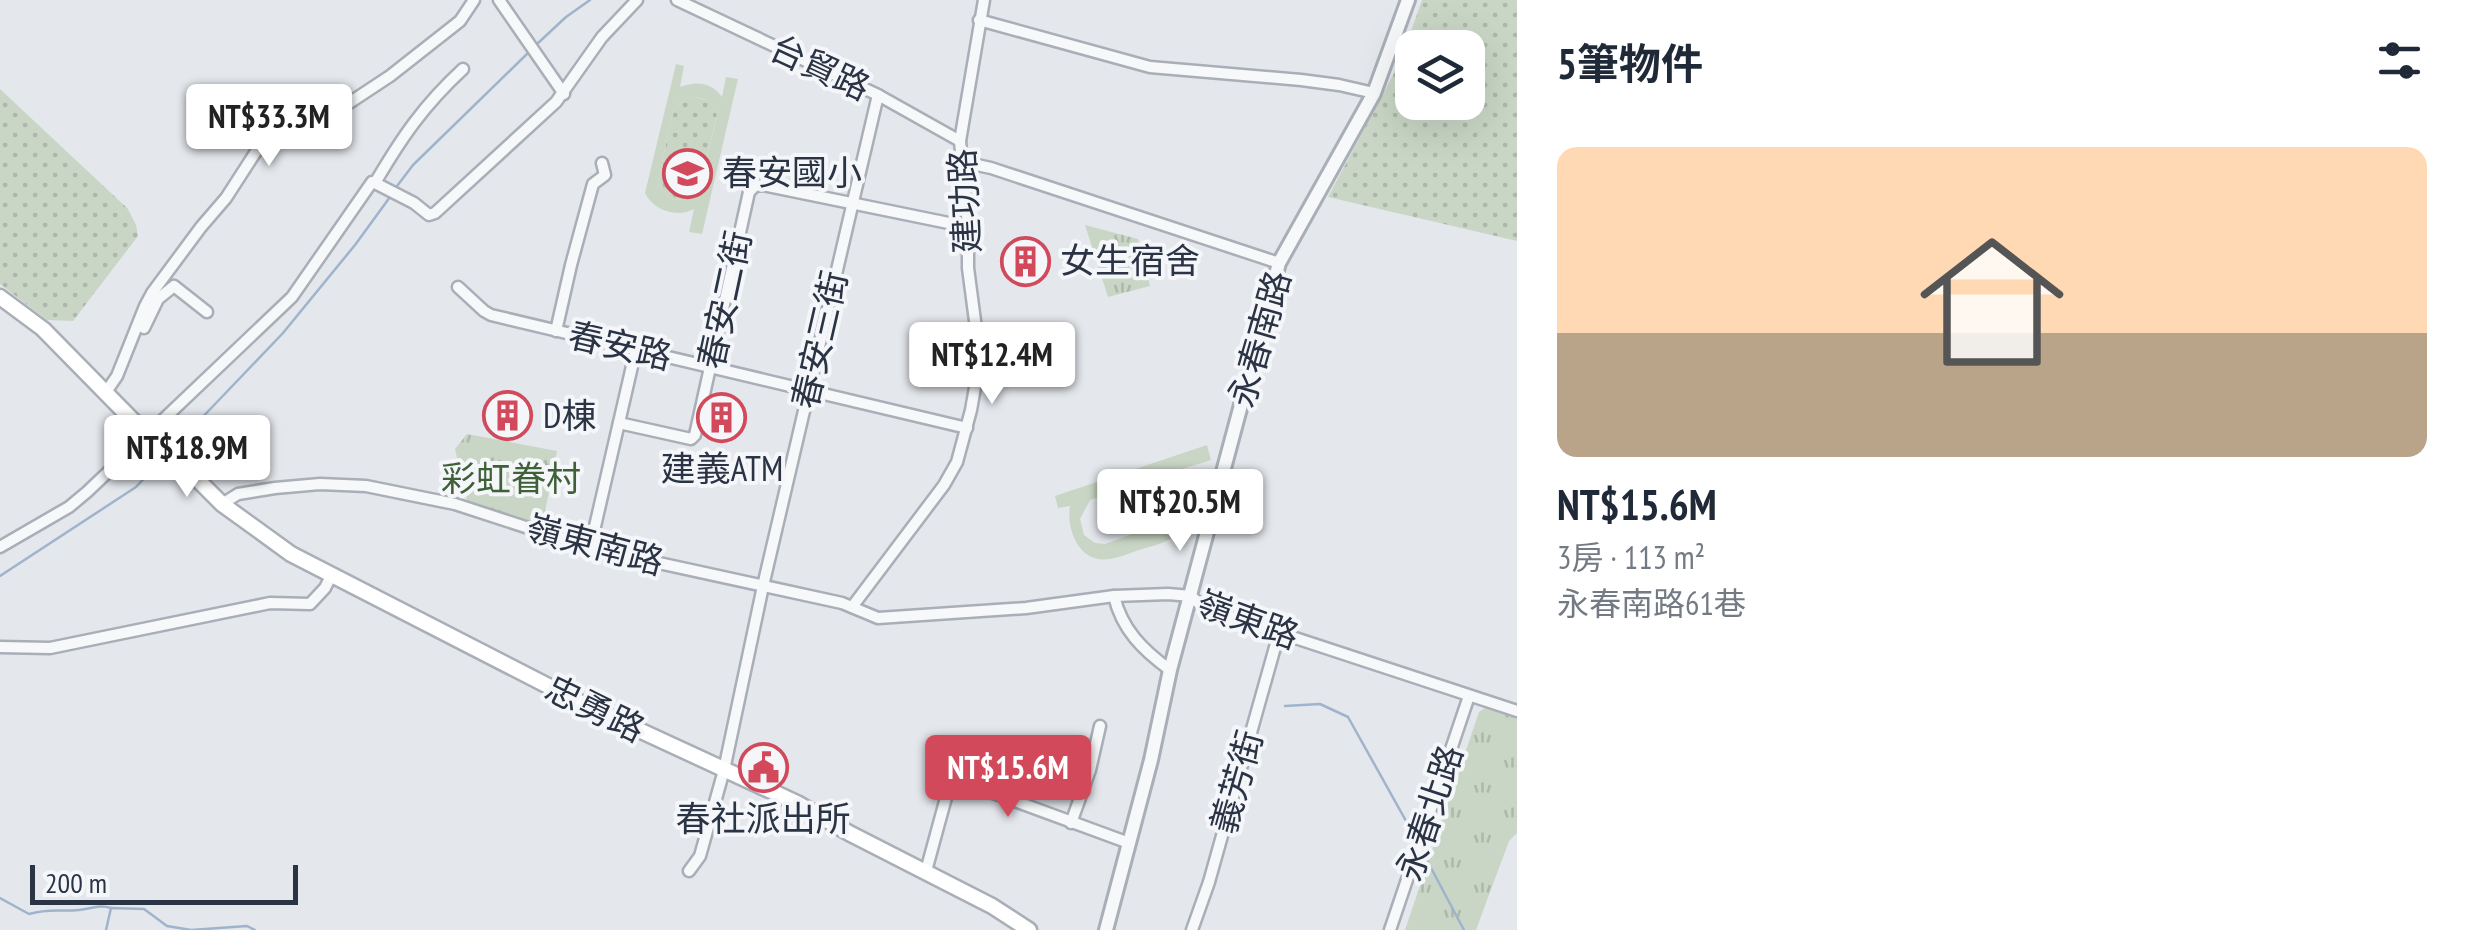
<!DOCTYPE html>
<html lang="zh-TW">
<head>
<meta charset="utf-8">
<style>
  :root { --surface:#fff; --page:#f2f2f3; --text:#1f2937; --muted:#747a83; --line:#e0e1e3; --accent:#d1495b }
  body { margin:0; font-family:"PT Sans Narrow","Noto Sans TC",sans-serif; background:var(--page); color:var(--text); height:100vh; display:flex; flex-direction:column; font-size:38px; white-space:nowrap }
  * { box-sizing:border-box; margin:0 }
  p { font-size:32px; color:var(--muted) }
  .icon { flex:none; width:55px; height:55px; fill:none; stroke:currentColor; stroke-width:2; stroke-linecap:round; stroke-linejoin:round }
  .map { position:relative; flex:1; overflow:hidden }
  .details { display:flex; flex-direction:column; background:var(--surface); width:950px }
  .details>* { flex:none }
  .buttons { position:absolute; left:1395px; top:30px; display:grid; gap:20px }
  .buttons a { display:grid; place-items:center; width:90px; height:90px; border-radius:20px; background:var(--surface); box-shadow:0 10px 40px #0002; font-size:50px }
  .scale { position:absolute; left:30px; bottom:25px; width:268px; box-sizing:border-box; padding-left:10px; border:5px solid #2b3445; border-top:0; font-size:28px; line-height:35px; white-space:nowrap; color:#2b3445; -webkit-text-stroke:8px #f4f6f9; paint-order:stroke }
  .price { position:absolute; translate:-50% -85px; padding:0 22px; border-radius:10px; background:#fff; color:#222; font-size:32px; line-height:65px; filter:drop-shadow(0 2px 5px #0008) }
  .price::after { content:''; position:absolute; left:50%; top:60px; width:30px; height:22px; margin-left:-15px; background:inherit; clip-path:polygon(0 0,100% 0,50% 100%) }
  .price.active { background:var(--accent); color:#fff }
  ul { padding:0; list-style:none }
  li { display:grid; align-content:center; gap:20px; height:530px; padding:0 40px }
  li+li { border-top:2px solid var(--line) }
  li span { display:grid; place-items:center; height:310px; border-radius:20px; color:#555 }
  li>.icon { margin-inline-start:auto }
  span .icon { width:180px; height:180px; fill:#fffc; stroke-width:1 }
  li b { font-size:42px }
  h2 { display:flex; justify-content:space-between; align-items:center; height:120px; padding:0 40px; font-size:42px }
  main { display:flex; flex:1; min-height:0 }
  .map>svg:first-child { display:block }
  .grass { fill:url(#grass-dots); fill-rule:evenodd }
  .park { fill:url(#park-tufts) }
  .pitch { fill:#c9d6c5; fill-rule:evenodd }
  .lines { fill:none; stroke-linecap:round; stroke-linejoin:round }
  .stream { stroke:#9fb4cc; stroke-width:2.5 }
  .minor-casing { stroke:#a9aeb7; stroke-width:15 }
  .tertiary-casing { stroke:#a9aeb7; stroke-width:18 }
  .secondary-casing { stroke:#a9aeb7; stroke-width:19 }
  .minor { stroke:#f7f8fa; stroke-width:10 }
  .tertiary { stroke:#f7f8fa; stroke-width:12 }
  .secondary { stroke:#fff; stroke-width:14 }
  .labels { text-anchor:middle; stroke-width:8; stroke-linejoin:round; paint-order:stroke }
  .street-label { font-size:35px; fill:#2b3445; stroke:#f4f6f9 }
  .poi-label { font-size:35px; fill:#2b3445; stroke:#f4f6f9; text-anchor:start }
  .park-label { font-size:35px; fill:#3f6138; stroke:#f4f6f9 }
</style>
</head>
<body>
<main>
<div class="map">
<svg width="1517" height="930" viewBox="0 0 1517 930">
  <defs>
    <pattern id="grass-dots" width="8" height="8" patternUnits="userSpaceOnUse" patternTransform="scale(2.5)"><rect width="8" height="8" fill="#c9d6c5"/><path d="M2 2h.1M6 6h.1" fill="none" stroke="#adb8ab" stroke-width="1.8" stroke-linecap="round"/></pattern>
    <pattern id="park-tufts" width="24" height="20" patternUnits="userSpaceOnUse" patternTransform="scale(2.5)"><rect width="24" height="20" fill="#c9d6c5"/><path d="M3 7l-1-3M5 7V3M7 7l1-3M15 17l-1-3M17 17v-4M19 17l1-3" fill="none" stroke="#adb8ab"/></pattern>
  </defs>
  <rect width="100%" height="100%" fill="#e4e7ec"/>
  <g class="grass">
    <path d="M1422 0H1517V241L1328 197 1401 60ZM1412 48H1468V102H1412Z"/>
    <path d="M0 89 128 209 136 225 138 236 73 321 47 320 0 284Z"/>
    <path d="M689 97C702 97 714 102 717 115L699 190 688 198 673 200 662 191 658 181 674 107Z"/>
  </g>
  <g class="park">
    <path d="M1085 225 1138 239 1150 286 1108 297Z"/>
    <path d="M467 434 557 451 542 527 468 504 455 449Z"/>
    <path d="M1485 708 1517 717V833L1509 841 1476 930H1405L1479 712Z"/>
  </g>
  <g class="pitch">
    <path d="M676 64 684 66 680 87C697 81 711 82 722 97L726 77 738 79 702 234 689 232 694 209C677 218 654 211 645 193ZM689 97C702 96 714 102 717 116L699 190 688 198 673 200 662 191 658 181 674 107Z"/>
    <path d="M1207 445 1211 460 1179 470C1201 491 1198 526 1168 540 1159 545 1148 547 1139 550 1129 553 1119 558 1109 559 1079 564 1066 529 1070 506L1058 508 1055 496ZM1156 478C1179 484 1188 505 1168 521L1105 544 1095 543 1084 535 1080 519 1090 500Z"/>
  </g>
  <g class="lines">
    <g class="stream">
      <path d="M537 44 566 17 590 0"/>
      <path d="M394 190 413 165 528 53"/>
      <path d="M173 448 283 333 355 245 390 197"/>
      <path d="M0 576 136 487 164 457"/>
      <path d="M1285 706 1320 704 1348 717 1415 837"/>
      <path d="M1421 849 1464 930"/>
      <path d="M0 898 29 914C51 908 59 912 79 910 92 909 98 904 111 908"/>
      <path d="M106 930 111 908 144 909 167 926 191 930 247 926 255 930"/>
    </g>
    <defs>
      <g id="minor">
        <path d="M499 0 564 94"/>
        <path d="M677 0 878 95 960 141"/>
        <path d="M979 20 1150 67 1301 80 1339 85 1374 93"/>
        <path d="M963 162 991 168 1279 263"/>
        <path d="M375 183 414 203 429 215 435 213 556 102 602 37 637 0"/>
        <path d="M458 287 484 311 491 315 967 428"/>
        <path d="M144 328 158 299 174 286 207 312"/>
        <path d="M556 331 571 265 593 184 605 175 602 163"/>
        <path d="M106 392 117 376 145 306 152 293 201 227 226 198 257 150 272 136 290 135 334 113 390 76 460 21 474 0"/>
        <path d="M619 423 691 439 695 435 749 192 755 186 763 185 968 227"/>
        <path d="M222 504 238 494 275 488 320 484 366 486 455 504 590 548 842 603 878 618 1026 608 1114 596 1168 594 1191 596 1204 608 1517 711"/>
        <path d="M0 547 69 507 87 492 292 297 372 182 375 183C402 137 424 105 463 69"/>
        <path d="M590 548 636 349"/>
        <path d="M1114 596C1122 630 1143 650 1170 670"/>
        <path d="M852 607 944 485 957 462 971 410 979 365V351L968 268V227L960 141 984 0"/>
        <path d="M0 647 50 648 270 603 310 604 325 588 331 576"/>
        <path d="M1071 823 1090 770 1100 726"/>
        <path d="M689 871 700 856 724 770 763 586 878 95"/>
        <path d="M926 871 947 794 955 781 966 783 1129 843"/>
        <path d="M1192 930 1209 882 1279 633"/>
        <path d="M1390 930 1469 696"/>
      </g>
      <path id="tertiary" d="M1106 930 1151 760 1170 670 1279 263 1374 93 1408 0"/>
      <path id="secondary" d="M0 297 43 329 153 441 181 463 222 504 291 554 587 706 797 803 849 833 992 906 1029 930"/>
    </defs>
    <use href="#minor" class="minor-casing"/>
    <use href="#tertiary" class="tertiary-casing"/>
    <use href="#secondary" class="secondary-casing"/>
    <use href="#minor" class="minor"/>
    <use href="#tertiary" class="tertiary"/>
    <use href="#secondary" class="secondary"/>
  </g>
  <defs>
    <symbol id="school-ring" viewBox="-11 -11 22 22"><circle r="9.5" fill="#f4f6f9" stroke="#d1495b" stroke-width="1.5"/><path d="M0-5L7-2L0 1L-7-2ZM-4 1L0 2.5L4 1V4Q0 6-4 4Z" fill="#d1495b"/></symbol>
    <symbol id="building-ring" viewBox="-11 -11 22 22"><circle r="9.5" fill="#f4f6f9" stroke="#d1495b" stroke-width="1.5"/><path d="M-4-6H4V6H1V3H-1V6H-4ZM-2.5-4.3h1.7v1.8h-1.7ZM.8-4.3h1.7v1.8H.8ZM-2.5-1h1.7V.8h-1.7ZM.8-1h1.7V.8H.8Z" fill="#d1495b"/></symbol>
    <symbol id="civic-ring" viewBox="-11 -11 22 22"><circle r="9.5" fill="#f4f6f9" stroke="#d1495b" stroke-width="1.5"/><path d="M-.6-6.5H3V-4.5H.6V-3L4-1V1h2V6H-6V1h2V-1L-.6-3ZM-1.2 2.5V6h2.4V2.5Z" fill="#d1495b"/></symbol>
  </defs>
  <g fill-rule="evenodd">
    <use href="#school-ring" x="660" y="146" width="55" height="55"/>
    <use href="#building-ring" x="998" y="234" width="55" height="55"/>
    <use href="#building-ring" x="480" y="388" width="55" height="55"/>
    <use href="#building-ring" x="694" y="390" width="55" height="55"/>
    <use href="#civic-ring" x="736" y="740" width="55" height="55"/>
  </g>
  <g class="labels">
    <g class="street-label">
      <text transform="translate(820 68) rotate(25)" y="12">台貿路</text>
      <text transform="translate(965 201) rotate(-93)" y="12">建功路</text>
      <text transform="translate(725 300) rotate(-78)" y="12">春安二街</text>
      <text transform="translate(1260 339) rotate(-74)" y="12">永春南路</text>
      <text transform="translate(820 340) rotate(-77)" y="12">春安三街</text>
      <text transform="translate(620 346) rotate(13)" y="12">春安路</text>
      <text transform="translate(595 545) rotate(15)" y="12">嶺東南路</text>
      <text transform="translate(1248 620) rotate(20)" y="12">嶺東路</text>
      <text transform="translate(595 709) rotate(26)" y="12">忠勇路</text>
      <text transform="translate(1237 782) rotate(-74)" y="12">義芳街</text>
      <text transform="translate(1430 813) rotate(-72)" y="12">永春北路</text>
    </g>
    <g class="poi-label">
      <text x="722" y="185">春安國小</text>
      <text x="1060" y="273">女生宿舍</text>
      <text x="543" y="428">D棟</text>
      <text x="722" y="481" text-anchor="middle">建義ATM</text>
      <text x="763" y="831" text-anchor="middle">春社派出所</text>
    </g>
    <g class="park-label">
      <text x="511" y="491">彩虹眷村</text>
    </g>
  </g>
</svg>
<div class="buttons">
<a><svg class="icon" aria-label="layers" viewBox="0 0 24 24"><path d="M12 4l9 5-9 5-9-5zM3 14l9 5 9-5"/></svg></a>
</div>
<div class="scale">200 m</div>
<b class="price" style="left:269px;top:169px">NT$33.3M</b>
<b class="price" style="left:992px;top:407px">NT$12.4M</b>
<b class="price" style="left:187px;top:500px">NT$18.9M</b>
<b class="price" style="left:1180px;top:554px">NT$20.5M</b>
<b class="price active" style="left:1008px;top:820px">NT$15.6M</b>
</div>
<section class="details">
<h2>5筆物件<svg class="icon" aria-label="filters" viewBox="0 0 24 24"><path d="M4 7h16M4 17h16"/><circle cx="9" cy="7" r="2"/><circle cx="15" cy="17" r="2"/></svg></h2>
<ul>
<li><span style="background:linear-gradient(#ffd9b3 60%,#b9a48a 0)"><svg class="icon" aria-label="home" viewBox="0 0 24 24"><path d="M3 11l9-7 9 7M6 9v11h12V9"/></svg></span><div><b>NT$15.6M</b><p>3房 · 113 m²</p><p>永春南路61巷</p></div></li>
</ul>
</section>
</main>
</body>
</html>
